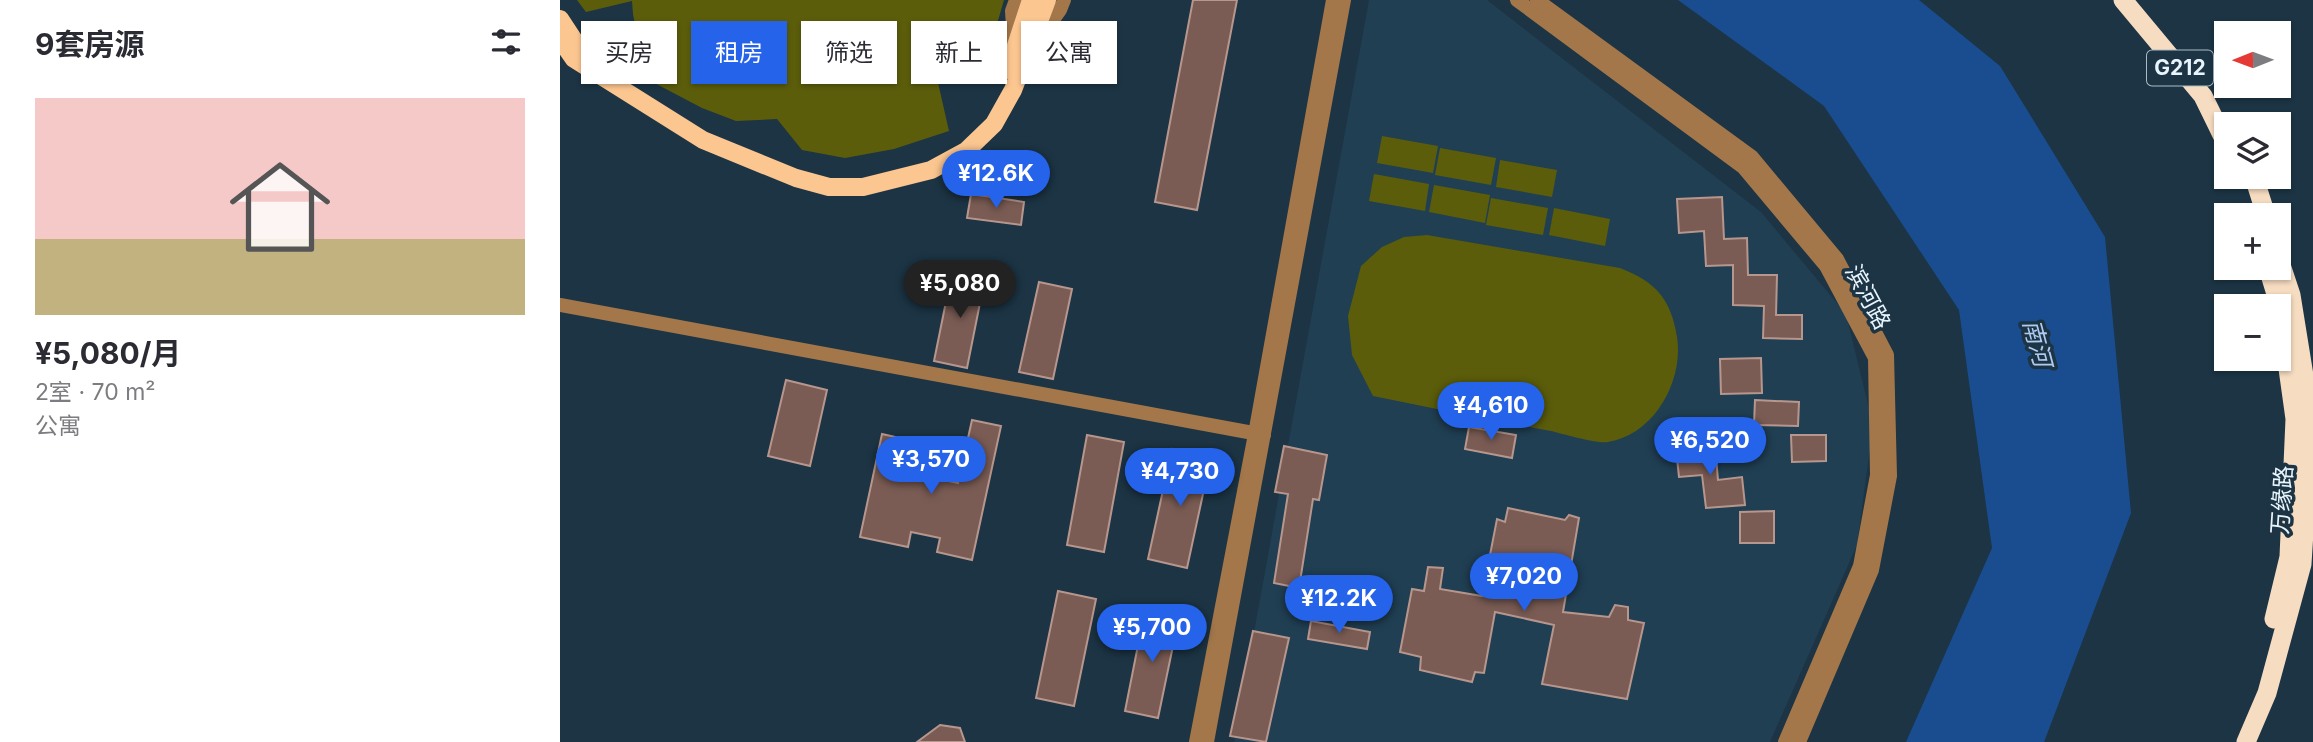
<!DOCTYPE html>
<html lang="zh">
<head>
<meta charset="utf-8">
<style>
  :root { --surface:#fff; --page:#f7f7f7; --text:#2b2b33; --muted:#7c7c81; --line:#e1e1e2; --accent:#2563eb }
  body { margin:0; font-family:Inter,"Noto Sans SC",sans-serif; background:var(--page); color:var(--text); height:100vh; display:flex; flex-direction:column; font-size:26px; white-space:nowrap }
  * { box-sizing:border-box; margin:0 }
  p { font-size:23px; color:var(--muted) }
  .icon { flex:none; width:38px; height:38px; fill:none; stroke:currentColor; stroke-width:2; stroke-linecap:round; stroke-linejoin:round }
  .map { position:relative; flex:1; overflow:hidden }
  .details { display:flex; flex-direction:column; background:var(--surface); width:560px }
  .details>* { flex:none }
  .banner { position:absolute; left:21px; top:21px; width:665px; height:63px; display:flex; gap:14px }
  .needle { width:46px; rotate:269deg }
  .fabs { position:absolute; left:1654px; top:21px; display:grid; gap:14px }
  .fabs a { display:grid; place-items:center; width:77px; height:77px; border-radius:0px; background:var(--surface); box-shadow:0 2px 5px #0004; font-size:35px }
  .price { position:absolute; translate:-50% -60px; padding:0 16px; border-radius:24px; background:var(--accent); color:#fff; font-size:23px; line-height:46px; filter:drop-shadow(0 2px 4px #0008) }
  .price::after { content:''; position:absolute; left:50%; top:42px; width:21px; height:16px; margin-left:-10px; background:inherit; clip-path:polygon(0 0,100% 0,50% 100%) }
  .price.current { background:#222; color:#fff }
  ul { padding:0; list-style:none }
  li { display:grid; align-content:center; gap:14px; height:371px; padding:0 35px }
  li+li { border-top:2px solid var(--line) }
  li span { display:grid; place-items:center; height:217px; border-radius:0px; color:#555 }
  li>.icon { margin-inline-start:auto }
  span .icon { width:126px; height:126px; fill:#fffc; stroke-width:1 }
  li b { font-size:30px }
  h2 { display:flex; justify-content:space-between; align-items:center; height:84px; padding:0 35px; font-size:30px }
  .chip { padding:0 24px; border-radius:0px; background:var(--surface); box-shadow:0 2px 5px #0004; font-size:24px; line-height:63px }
  .chip.current { background:var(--accent); color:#fff }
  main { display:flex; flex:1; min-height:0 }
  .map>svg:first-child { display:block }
  .built { fill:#203f53 }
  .green { fill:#5b5d0b }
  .water { fill:#1a4d90 }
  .building { fill:#7a5c54; stroke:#b7968d; stroke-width:2 }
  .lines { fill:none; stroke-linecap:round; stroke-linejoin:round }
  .tertiary { stroke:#a3774a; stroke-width:14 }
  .primary { stroke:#fcc690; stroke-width:18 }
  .trunk { stroke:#f6dcc0; stroke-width:19 }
  .labels { text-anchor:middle; stroke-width:7; stroke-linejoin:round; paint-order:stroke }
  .shield { fill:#1c3444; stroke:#acbbc6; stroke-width:2 }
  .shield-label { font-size:21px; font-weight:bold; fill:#e9f5fd }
  .street-label { font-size:23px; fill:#e9f5fd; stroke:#1c3444 }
  .water-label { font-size:24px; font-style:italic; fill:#afcbf1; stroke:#1c3444 }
</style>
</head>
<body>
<main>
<section class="details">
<h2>9套房源<svg class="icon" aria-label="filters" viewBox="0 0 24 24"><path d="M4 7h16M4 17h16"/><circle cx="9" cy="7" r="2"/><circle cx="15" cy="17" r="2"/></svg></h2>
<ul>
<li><span style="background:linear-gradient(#f6c9c9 65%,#c2b280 0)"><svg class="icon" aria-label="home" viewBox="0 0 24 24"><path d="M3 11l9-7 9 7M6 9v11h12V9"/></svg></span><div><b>¥5,080/月</b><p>2室 · 70 m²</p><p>公寓</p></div></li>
</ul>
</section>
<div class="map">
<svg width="1753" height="742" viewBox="0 0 1753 742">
  <rect width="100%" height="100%" fill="#1c3444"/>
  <path class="built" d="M809 0H927L1201 212 1286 314 1313 425 1297 545 1210 742H674Z"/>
  <g class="green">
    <path d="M17 0H444L424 69 374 65 389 131 334 149 285 158 242 150 217 119 176 121 142 108 85 78 73 14 72 1 26 12Z"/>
    <path d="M822 136 878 146 873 173 817 163Z"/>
    <path d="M880 148 936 158 931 185 875 175Z"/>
    <path d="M940 160 997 170 992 197 936 187Z"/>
    <path d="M814 174 869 184 865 211 809 201Z"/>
    <path d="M874 185 930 195 925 223 869 212Z"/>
    <path d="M931 198 988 208 983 235 926 225Z"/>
    <path d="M994 208 1050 219 1045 246 989 235Z"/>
    <path d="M867 235 1060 268C1096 282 1111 299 1117 337 1124 381 1094 435 1048 442 1038 444 1003 434 991 431 931 420 872 408 813 396L792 355 788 316 801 266 822 247 844 237Z"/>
  </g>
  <path class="water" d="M1118 0H1359L1440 66 1545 237 1571 513 1484 742H1346L1432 548 1399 310 1264 106Z"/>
  <g class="building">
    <path d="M633 0H677L637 210 595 202Z"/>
    <path d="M411 194 464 202 461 225 407 218Z"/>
    <path d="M1162 197 1164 239 1187 238 1188 275H1217L1216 315H1242V339L1203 338 1204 306 1173 305V265L1146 266 1144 231 1119 233 1117 199Z"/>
    <path d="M392 272 425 278 407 368 374 361Z"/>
    <path d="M479 282 512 289 493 379 459 372Z"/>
    <path d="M1201 358 1202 393 1161 394 1160 359Z"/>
    <path d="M226 380 267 390 250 466 208 456Z"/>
    <path d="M1195 400 1239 402 1238 426 1194 425Z"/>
    <path d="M412 420 441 426 412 560 377 552 380 538 351 532 348 547 300 537 322 434 353 441 347 472 398 483Z"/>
    <path d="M909 427 956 435 952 458 905 449Z"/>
    <path d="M527 435 564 442 544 552 507 545Z"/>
    <path d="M1231 435H1266V461L1232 462Z"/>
    <path d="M1155 445 1158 480 1182 477 1185 505 1146 508 1142 475 1119 477 1116 449Z"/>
    <path d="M724 446 767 455 759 500 753 499 739 588 714 583 728 494 715 492Z"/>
    <path d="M612 449 651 457 627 568 588 559Z"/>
    <path d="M948 508 1005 520 1009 515 1019 518 1003 612 1049 617 1055 605 1068 607V620L1084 623 1067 699 982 684 994 625 935 612 924 673 915 672 912 682 860 670 861 657 840 652 852 589 864 591 868 567 883 568 880 589 922 596 937 519 945 522Z"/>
    <path d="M1214 511V543H1180V512Z"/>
    <path d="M498 591 536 599 514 706 476 698Z"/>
    <path d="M585 610 619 617 598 718 565 711Z"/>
    <path d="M751 621 810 632 807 649 748 639Z"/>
    <path d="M693 631 729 638 706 742 670 736Z"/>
    <path d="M380 725 400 728 405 742H357Z"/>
  </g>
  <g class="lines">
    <g class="tertiary">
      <path d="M957 0 1183 167 1266 266 1315 358 1317 475 1300 566 1225 742"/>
      <path d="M977 0 1192 157 1277 259 1327 355 1330 476 1312 570 1239 742"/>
      <path d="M454 43 452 11 456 0"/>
      <path d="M475 45 500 10 504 0"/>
      <path d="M0 305 704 435"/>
      <path d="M636 742 695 434 773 0"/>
      <path d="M647 742 784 0"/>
    </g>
    <g class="primary">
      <path d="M0 19 19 48"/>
      <path d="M0 39 14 59 143 140 236 178 269 187H303L371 170 406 151 434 124 453 90 487 0"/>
      <path d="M448 70 471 0"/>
    </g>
    <g class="trunk">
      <path d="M1563 0 1643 96 1666 143"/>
      <path d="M1694 177 1706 215"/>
      <path d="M1708 268 1719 304 1735 419 1729 557 1714 619"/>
      <path d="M1686 742 1707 693 1742 564 1751 419 1731 295 1718 256"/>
    </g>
  </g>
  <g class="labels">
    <rect class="shield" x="1587" y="50.5" width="66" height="35" rx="5"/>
    <g class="shield-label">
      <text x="1620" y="75">G212</text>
    </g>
    <g class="street-label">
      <text transform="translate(1308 297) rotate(62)" y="8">滨河路</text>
      <text transform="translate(1722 500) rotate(-86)" y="8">万缘路</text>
    </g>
    <g class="water-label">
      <text transform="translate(1477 343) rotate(75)" y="8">南河</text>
    </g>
  </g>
</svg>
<div class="fabs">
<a><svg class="needle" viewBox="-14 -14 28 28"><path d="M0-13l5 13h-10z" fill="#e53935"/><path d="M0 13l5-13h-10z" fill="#7c7c81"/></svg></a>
<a><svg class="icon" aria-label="layers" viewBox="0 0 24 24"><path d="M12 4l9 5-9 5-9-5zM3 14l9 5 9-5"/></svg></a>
<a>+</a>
<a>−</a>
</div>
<b class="price" style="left:436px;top:210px">¥12.6K</b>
<b class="price current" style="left:400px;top:320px">¥5,080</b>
<b class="price" style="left:931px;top:442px">¥4,610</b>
<b class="price" style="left:1150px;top:477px">¥6,520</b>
<b class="price" style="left:371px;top:496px">¥3,570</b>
<b class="price" style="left:620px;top:508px">¥4,730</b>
<b class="price" style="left:964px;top:613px">¥7,020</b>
<b class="price" style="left:779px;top:635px">¥12.2K</b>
<b class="price" style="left:592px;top:664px">¥5,700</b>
<div class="banner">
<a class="chip">买房</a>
<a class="chip current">租房</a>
<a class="chip">筛选</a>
<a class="chip">新上</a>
<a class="chip">公寓</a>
</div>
</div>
</main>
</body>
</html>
